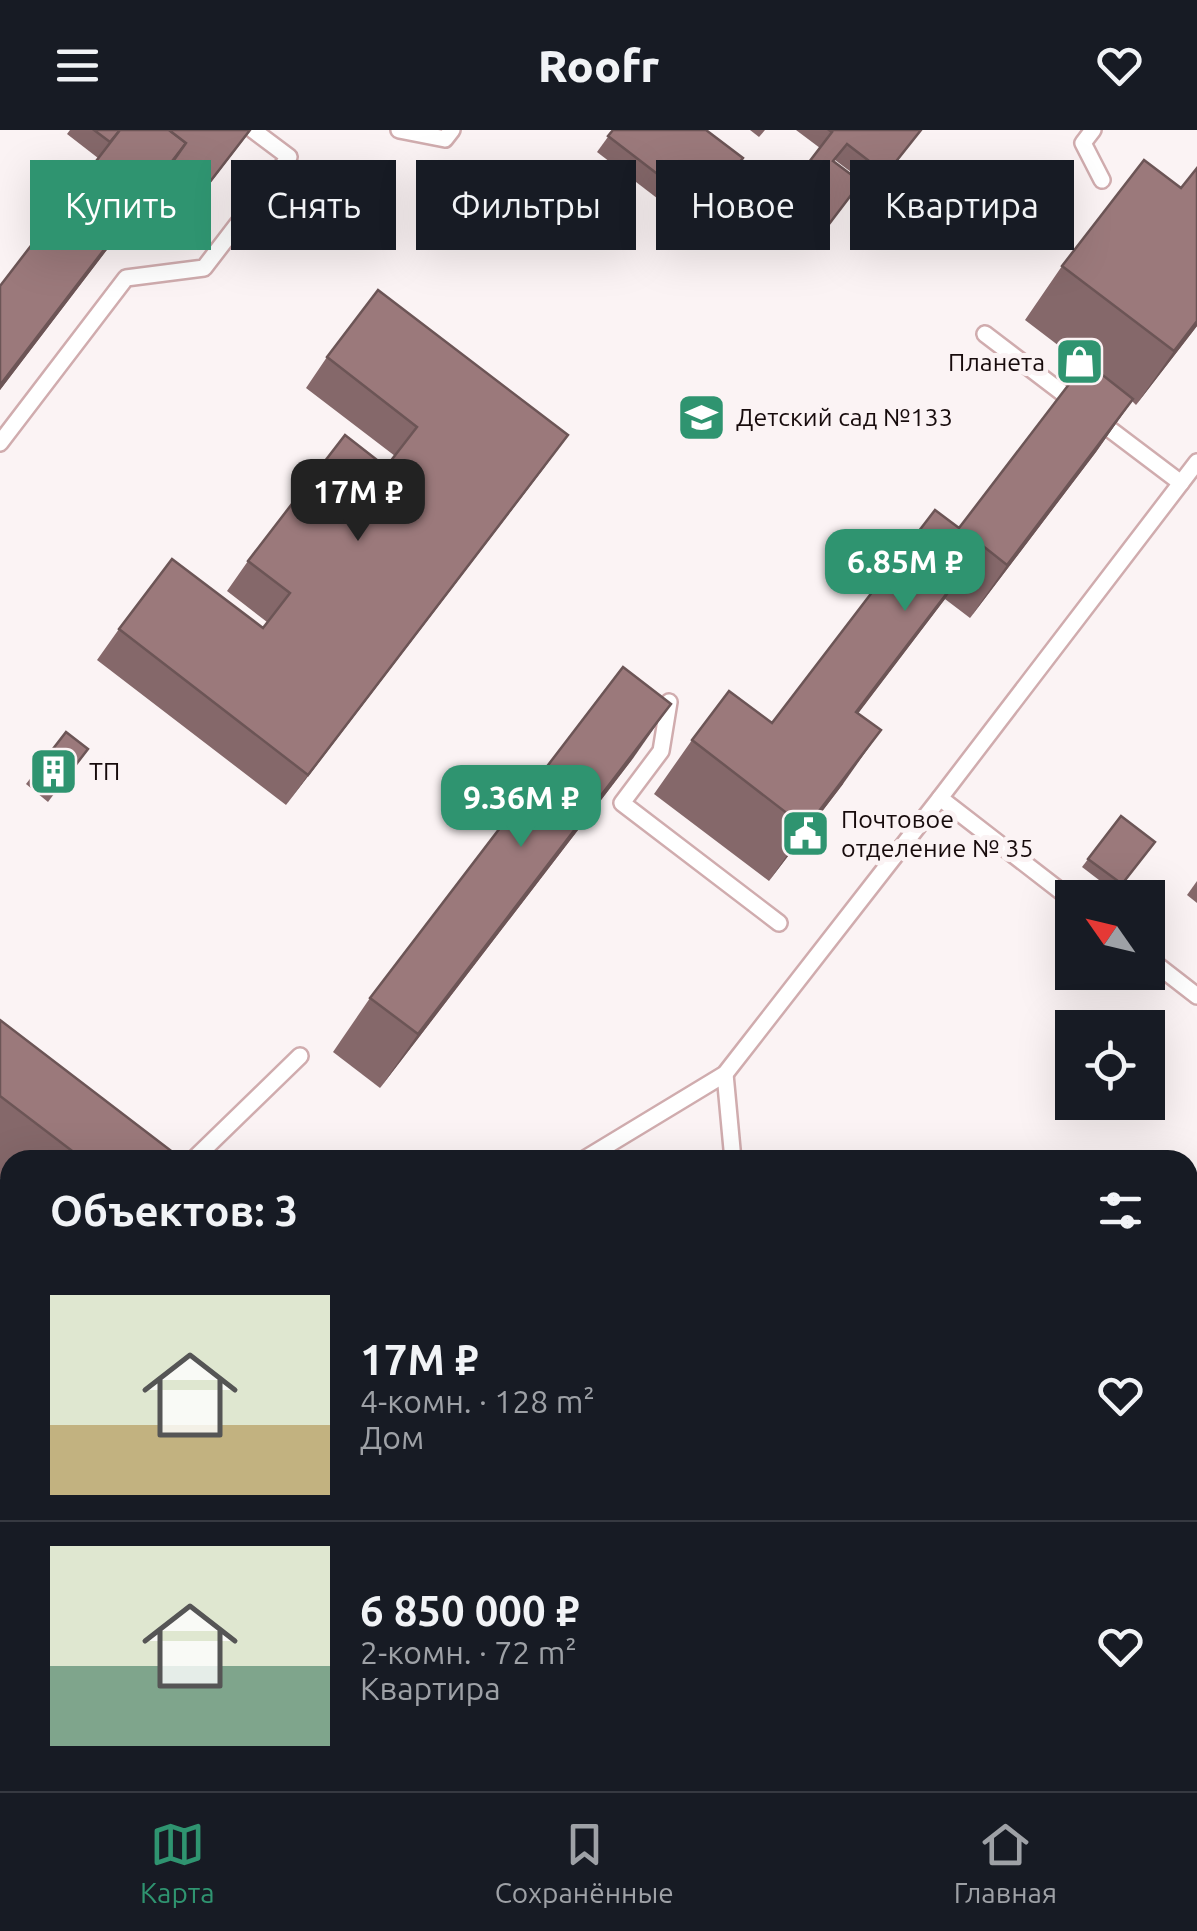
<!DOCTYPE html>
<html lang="ru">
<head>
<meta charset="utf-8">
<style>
  :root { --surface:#171b24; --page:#242831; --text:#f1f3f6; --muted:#9ea1a6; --line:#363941; --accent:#2f9470 }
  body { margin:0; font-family:Ubuntu,sans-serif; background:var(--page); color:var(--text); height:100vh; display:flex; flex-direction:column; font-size:38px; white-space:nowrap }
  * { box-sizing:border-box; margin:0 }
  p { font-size:32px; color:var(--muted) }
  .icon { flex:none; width:55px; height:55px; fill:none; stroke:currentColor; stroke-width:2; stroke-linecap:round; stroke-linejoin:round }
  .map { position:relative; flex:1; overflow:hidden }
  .side { position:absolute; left:0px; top:1020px; width:1198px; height:642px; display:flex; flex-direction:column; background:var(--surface); border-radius:30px 30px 0 0; box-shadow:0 10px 40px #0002 }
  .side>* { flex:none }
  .hud { position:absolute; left:30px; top:30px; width:1138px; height:90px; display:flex; gap:20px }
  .needle { width:65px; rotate:304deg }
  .controls { position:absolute; left:1055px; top:750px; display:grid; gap:20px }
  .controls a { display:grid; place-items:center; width:110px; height:110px; border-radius:0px; background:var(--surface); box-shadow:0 10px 40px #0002; font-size:50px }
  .price { position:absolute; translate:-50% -85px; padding:0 22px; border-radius:20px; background:var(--accent); color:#fff; font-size:32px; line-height:65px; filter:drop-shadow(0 2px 5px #0008) }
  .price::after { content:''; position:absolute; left:50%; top:60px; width:30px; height:22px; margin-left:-15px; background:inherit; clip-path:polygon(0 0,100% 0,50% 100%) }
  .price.on { background:#222; color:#fff }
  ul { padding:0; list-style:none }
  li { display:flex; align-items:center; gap:30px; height:250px; padding:0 50px }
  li+li { border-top:2px solid var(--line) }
  li span { display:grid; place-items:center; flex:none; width:280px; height:200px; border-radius:0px; color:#555 }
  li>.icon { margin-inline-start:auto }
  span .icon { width:120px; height:120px; fill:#fffc; stroke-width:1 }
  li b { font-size:42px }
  h2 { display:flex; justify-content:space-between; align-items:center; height:120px; padding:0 50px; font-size:42px }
  .chip { padding:0 35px; border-radius:0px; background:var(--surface); box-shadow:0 10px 40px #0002; font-size:35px; line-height:90px }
  .chip.on { background:var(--accent); color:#fff }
  header { display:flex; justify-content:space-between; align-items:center; height:130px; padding:0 50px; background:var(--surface); font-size:45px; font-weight:800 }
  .dock { display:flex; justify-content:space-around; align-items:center; height:140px; border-top:2px solid var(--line); background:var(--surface); font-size:28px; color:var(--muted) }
  .dock a { display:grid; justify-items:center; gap:5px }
  .dock .on { color:var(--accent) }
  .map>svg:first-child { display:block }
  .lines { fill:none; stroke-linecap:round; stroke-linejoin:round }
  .service-casing { stroke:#d0acae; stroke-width:20 }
  .service { stroke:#fff; stroke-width:15 }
  .wall { fill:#85686a }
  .shaded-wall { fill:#6c5556 }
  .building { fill:#9b797b; stroke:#6c5556; stroke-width:2.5 }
  .labels { text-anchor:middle; stroke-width:10; stroke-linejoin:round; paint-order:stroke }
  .poi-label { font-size:25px; fill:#170b0c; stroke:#fbf3f4; text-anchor:start }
</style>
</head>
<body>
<header><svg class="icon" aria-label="menu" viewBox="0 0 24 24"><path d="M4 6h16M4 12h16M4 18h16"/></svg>Roofr<svg class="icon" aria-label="heart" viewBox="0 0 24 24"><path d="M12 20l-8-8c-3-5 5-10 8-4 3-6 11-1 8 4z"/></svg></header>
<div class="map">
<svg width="1197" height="1661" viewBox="0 0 1197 1661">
  <rect width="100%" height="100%" fill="#fbf3f4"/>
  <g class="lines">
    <defs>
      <g id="service">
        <path d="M399 0 445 9 452 0"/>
        <path d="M1093 0 1083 13 1102 50"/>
        <path d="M985 204 1077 274"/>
        <path d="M1095 288 1181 353"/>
        <path d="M0 313 126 148 204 138 289 27 253 0"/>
        <path d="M669 572 661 621 622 673 779 793"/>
        <path d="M940 668 1072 770"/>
        <path d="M1148 828 1197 866"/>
        <path d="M725 944 733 1030"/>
        <path d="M193 1030 300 926"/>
        <path d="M583 1030 725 944 940 668 1197 332"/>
        <path d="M1188 1434 1197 1439"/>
      </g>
    </defs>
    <use href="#service" class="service-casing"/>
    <use href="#service" class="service"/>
  </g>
  <g class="wall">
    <path d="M70 0H251L181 91 148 66 0 260V156L98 28 67 4Z"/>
    <path d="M613 0 743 28 692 95 597 22Z"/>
    <path d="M750 0H765L759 7Z"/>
    <path d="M796 0H921L875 60 835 30 834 31 849 68 811 118 769 86 820 18Z"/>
    <path d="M1062 136 1197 196 1136 275 1132 271 1096 322 970 488 945 469 858 583 843 654 769 751 654 664 692 610 772 593 959 398 1084 235 1025 190Z"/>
    <path d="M327 227 546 335 286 675 97 530 119 499 263 498 267 492 227 461 248 431 386 337 395 326 306 258Z"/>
    <path d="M66 602 88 619 48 672 26 654Z"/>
    <path d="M634 627 380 958 333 922 370 868Z"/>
    <path d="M1121 686 1155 712 1116 763 1082 737Z"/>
    <path d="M1197 751V773L1187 765Z"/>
    <path d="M0 890 183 1030H10V1055L0 1048Z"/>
    <path d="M0 1268 10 1276V1387L0 1400Z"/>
  </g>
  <g class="shaded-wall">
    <path d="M186 13 148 66 0 260V255Z"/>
    <path d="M1197 191V196L1136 275 1174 221Z"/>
    <path d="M1133 269 1096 322 970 488 1007 435Z"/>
    <path d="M568 305 546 335 286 675 308 645Z"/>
    <path d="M983 416 945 469 819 635 856 582Z"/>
    <path d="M671 574 634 627 380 958 418 904Z"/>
    <path d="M881 600 843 654 769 751 806 698Z"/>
  </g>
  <g class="building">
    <path d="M94 0H120L110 12Z"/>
    <path d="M120 0H169L186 13 0 255V156Z"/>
    <path d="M169 0H250L192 75 160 50 186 13Z"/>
    <path d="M613 0H706L743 28 703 79 608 6Z"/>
    <path d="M829 0H921L886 44 847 14 833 31 861 52 823 102 780 70 832 2Z"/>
    <path d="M1144 30 1181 58 1197 38V191L1174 221 1062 136Z"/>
    <path d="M378 160 568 305 308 645 119 499 172 429 263 498 290 463 248 431 345 305 386 337 417 297 327 227Z"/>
    <path d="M1086 232 1133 269 1007 435 983 416 856 582 881 600 806 698 692 610 729 561 772 593 935 380 959 398Z"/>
    <path d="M623 537 671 574 418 904 370 868Z"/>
    <path d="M66 602 88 619 54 663 32 646Z"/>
    <path d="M1121 686 1155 712 1122 754 1088 729Z"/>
    <path d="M0 890 183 1030H84L0 966Z"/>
    <path d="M0 1268 10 1276V1352L0 1344Z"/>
  </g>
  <defs>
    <symbol id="shop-square" viewBox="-11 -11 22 22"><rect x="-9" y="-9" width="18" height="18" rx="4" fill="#2f9470" stroke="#fbf3f4"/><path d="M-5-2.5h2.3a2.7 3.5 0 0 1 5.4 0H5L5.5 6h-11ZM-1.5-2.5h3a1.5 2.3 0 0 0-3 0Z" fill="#fff"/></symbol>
    <symbol id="school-square" viewBox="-11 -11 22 22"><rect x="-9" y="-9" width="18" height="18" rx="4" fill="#2f9470" stroke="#fbf3f4"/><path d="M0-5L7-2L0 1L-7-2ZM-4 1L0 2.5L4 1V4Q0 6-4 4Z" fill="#fff"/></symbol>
    <symbol id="building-square" viewBox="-11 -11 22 22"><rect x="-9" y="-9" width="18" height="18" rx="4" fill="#2f9470" stroke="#fbf3f4"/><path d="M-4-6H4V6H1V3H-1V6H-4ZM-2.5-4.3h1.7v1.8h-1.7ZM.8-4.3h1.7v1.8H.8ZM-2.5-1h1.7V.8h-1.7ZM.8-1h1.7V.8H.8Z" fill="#fff"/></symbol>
    <symbol id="civic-square" viewBox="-11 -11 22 22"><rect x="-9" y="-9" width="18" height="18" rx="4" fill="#2f9470" stroke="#fbf3f4"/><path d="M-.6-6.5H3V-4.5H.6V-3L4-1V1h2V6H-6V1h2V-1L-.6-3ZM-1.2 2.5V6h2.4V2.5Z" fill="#fff"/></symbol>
  </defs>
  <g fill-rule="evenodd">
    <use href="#shop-square" x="1052" y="204" width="55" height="55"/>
    <use href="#school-square" x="674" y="260" width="55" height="55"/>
    <use href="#building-square" x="26" y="614" width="55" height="55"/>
    <use href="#civic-square" x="778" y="676" width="55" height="55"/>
  </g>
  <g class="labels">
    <g class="poi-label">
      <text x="1045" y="241" text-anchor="end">Планета</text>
      <text x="736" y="296">Детский сад №133</text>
      <text x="89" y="650">ТП</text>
      <text x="841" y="698">Почтовое<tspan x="841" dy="29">отделение № 35</tspan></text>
    </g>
  </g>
</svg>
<div class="controls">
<a><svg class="needle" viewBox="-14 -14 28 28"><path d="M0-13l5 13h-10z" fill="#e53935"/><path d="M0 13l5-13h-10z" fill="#9ea1a6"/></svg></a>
<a><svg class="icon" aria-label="locate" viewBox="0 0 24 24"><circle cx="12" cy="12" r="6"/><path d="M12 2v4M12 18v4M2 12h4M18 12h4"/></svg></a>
</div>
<b class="price on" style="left:358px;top:414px">17M ₽</b>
<b class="price" style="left:905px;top:484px">6.85M ₽</b>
<b class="price" style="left:521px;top:720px">9.36M ₽</b>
<div class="hud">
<a class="chip on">Купить</a>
<a class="chip">Снять</a>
<a class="chip">Фильтры</a>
<a class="chip">Новое</a>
<a class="chip">Квартира</a>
</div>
<section class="side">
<h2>Объектов: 3<svg class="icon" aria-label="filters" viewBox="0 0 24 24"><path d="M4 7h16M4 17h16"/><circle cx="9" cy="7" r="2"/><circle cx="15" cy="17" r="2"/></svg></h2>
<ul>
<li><span style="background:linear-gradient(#dfe7d0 65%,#c2b280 0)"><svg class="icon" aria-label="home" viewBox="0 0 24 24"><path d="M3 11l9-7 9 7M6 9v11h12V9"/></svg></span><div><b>17M ₽</b><p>4-комн. · 128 m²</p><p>Дом</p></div><svg class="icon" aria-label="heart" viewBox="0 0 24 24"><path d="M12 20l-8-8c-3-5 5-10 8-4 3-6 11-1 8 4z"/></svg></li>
<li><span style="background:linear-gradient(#dfe7d0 60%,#7fa58c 0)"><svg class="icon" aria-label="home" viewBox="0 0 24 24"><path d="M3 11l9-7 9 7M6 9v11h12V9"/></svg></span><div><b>6 850 000 ₽</b><p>2-комн. · 72 m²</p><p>Квартира</p></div><svg class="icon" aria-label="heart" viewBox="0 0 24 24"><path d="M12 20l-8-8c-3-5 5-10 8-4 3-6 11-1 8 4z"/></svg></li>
</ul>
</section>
</div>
<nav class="dock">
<a class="on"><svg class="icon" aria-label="map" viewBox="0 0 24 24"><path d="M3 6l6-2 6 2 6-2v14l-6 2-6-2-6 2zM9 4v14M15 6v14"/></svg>Карта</a>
<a><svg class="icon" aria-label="saved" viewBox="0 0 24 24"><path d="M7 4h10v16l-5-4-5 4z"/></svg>Сохранённые</a>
<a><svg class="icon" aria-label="home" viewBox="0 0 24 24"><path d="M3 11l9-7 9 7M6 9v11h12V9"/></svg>Главная</a>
</nav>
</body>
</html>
